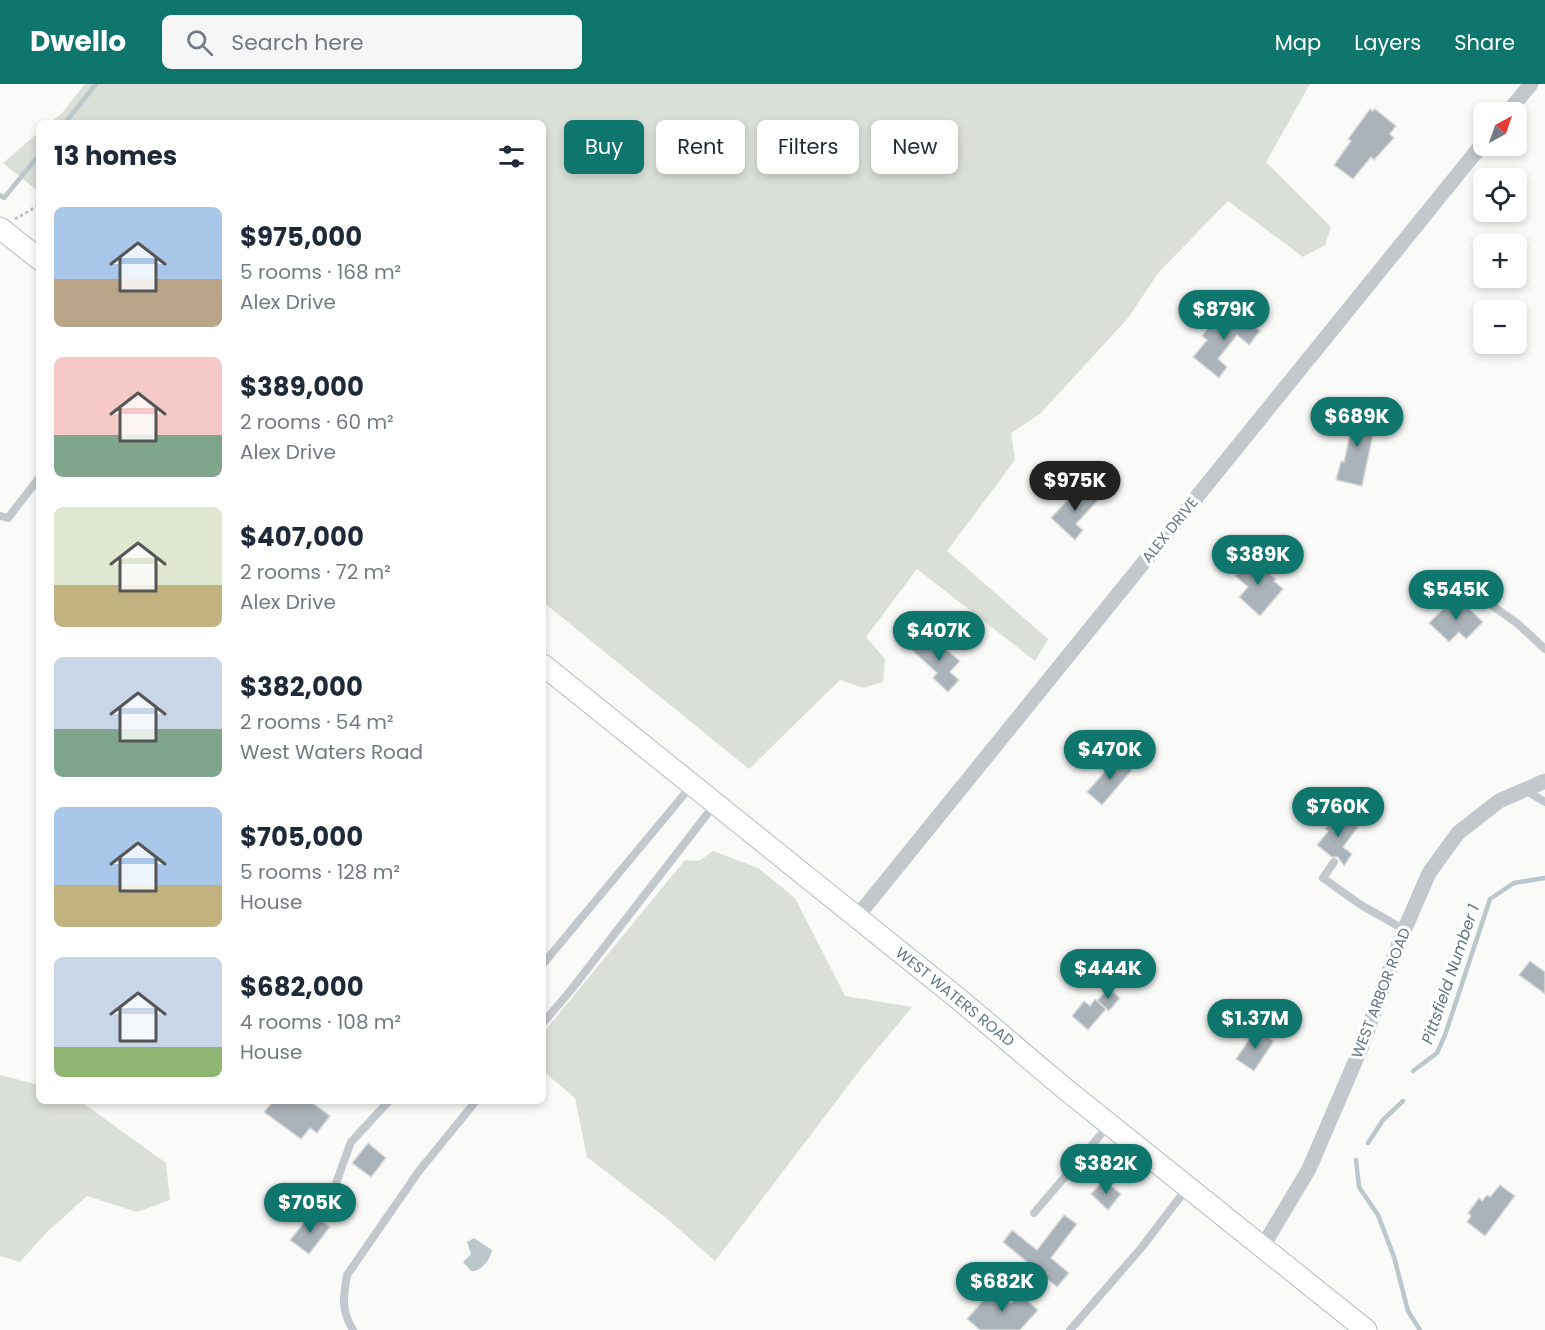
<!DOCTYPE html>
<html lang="en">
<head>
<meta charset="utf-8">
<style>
  :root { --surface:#fff; --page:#f6f6f7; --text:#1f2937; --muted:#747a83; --accent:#0f766e }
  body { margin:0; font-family:Poppins,sans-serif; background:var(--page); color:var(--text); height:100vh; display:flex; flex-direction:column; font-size:22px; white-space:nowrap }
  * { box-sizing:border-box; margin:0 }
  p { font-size:20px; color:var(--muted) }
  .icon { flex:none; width:33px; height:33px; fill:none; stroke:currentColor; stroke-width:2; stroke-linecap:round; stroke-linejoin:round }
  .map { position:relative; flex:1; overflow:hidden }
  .details { position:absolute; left:36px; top:36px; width:510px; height:984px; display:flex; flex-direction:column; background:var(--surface); border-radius:9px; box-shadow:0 3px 9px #0003 }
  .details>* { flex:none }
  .top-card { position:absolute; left:564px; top:36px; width:570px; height:54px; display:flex; gap:12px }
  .needle { width:39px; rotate:40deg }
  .tools { position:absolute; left:1473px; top:18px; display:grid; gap:12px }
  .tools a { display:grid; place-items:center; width:54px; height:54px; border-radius:9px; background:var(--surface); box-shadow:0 3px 9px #0003; font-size:30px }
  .price { position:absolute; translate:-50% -51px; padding:0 14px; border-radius:21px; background:var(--accent); color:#fff; font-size:20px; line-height:39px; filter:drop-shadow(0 2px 3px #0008) }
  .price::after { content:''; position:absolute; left:50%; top:36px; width:18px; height:14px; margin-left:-9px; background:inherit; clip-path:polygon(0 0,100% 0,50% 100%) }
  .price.active { background:#222; color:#fff }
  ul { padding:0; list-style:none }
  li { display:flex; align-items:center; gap:18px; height:150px; padding:0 18px }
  li span { display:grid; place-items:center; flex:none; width:168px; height:120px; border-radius:9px; color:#555 }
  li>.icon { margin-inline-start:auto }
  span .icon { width:72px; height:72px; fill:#fffc; stroke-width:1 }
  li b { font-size:26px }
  h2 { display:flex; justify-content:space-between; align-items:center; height:72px; padding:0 18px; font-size:26px }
  .tag { padding:0 21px; border-radius:9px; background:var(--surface); box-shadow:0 3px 9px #0003; font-size:21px; line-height:54px }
  .tag.active { background:var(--accent); color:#fff }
  header { display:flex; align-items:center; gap:36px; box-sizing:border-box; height:84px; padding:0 30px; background:var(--accent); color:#fff }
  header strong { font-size:28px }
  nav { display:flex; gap:33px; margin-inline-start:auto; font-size:21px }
  .search { width:420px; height:54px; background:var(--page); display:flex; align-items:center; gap:15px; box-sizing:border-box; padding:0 21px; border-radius:9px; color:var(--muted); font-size:22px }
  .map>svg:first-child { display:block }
  .green { fill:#dadfd7 }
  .water { fill:#bbc7cb }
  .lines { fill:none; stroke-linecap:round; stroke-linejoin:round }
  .stream { stroke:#bbc7cb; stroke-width:4.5 }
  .building { fill:#aab3b9; stroke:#dcdcda; stroke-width:1.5 }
  .secondary-casing { stroke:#b3babf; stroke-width:23 }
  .path { stroke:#bbbfc2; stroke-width:3; stroke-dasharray:3 3; stroke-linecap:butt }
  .lane { stroke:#c3c8cc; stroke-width:8 }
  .street { stroke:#c3c8cc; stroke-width:15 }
  .secondary { stroke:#fff; stroke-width:21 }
  .labels { text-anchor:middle; stroke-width:6; stroke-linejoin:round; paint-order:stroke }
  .street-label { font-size:15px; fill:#657683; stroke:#fff }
  .water-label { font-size:16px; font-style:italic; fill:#60757c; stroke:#fff }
</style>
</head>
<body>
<header>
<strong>Dwello</strong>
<div class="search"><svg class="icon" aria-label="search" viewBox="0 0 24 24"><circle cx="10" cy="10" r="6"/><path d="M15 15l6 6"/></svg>Search here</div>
<nav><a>Map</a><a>Layers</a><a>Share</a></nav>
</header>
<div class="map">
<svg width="1545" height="1246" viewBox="0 0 1545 1246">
  <rect width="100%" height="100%" fill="#fafaf8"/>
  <g class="green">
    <path d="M85 0H1310L1266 78 1331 143 1325 161 1303 173 1228 117 1159 188 1128 234 1040 330 1011 349 1015 376 947 467 1048 555 1035 577 917 485 866 553 885 575 883 598 863 604 840 596 749 685 543 518V39H50L62 29Z"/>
    <path d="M39 48V108L3 79Z"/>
    <path d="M713 767 758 784 795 814 845 912 912 923 860 986 715 1177 665 1133 587 1073 575 1014 543 987V949L685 776 699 777Z"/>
    <path d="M0 991 39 1001V1017H80L166 1079 170 1116 137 1128 87 1112 46 1149 20 1178 0 1172Z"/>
  </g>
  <path class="water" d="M474 1154 492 1166C490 1176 481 1188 471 1187L463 1178 471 1170 467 1158Z"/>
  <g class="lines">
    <g class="stream">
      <path d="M65 39 96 0"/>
      <path d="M0 111 4 114 39 71"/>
      <path d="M1413 987 1437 969 1445 951 1490 815 1514 799 1545 794"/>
      <path d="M1368 1059 1383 1036 1403 1017"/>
      <path d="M1356 1076 1359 1103 1378 1131 1394 1173 1408 1227 1420 1246"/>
    </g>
  </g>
  <g class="building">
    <path d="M1370 25 1373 27 1375 25 1396 42 1390 50 1394 54 1374 76 1371 73 1353 95 1334 81 1351 57 1348 55Z"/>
    <path d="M1232 224 1260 247 1249 261 1237 251 1218 275 1227 283 1219 294 1193 273 1207 256 1202 252 1210 241 1215 245Z"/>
    <path d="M1352 326 1377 332 1362 402 1336 396 1341 377 1344 378 1350 350H1347Z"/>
    <path d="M1086 403 1099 415 1076 440 1083 446 1075 456 1051 434 1076 407 1079 410Z"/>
    <path d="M1251 473 1276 495 1274 497 1283 505 1260 532 1239 513 1248 503 1235 492Z"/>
    <path d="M1456 512 1483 538 1466 555 1459 548 1449 558 1429 539Z"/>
    <path d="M925 553 934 560 936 557 960 577 950 588 959 596 948 608 933 594 937 589 913 567Z"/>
    <path d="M1118 673 1132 686 1102 721 1087 708Z"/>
    <path d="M1338 728 1358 743 1343 763 1352 770 1344 782 1338 773H1332L1317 761 1328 747 1325 745Z"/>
    <path d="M1530 877 1545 888V910L1519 891Z"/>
    <path d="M1108 904 1120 914 1109 927 1097 917Z"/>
    <path d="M1095 915 1106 925 1088 946 1072 932 1084 917 1090 922Z"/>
    <path d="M1256 945 1274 957 1254 987 1236 975Z"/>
    <path d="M273 1017H310L330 1032 317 1049 310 1044 301 1055 264 1028Z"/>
    <path d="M368 1059 386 1074 371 1093 352 1079Z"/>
    <path d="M1104 1096 1121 1110 1108 1126 1091 1110Z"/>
    <path d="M1500 1101 1515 1112 1485 1152 1467 1138 1471 1132 1468 1129 1479 1114 1482 1117 1487 1111 1490 1113Z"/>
    <path d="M312 1129 330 1143 309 1170 290 1156Z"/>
    <path d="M1064 1131 1077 1140 1051 1174 1069 1189 1057 1203 1003 1158 1012 1146 1037 1166Z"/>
    <path d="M994 1204 1011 1219 1019 1209 1038 1226 1020 1246H980L967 1235Z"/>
  </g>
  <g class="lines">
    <defs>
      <g id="secondary">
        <path d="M0 144 39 175"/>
        <path d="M543 581 960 916 1064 1004 1366 1246"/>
      </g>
    </defs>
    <use href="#secondary" class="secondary-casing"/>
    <path class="path" d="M15 135 39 121"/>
    <g class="lane">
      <path d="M0 432 8 434 39 394"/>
      <path d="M1479 512 1518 540 1545 565"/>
      <path d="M1525 706 1545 718"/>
      <path d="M1334 778 1323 794 1361 821 1405 846"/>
      <path d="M543 880 692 701"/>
      <path d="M543 939 571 906 715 720"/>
      <path d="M331 1113 351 1058 389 1017"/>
      <path d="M1034 1129 1109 1041"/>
      <path d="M353 1246C341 1226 343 1214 347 1191L419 1087 476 1017"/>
      <path d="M1070 1246 1142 1163 1187 1104"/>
    </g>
    <g class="street">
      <path d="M1508 28 1531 0"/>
      <path d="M856 834 1484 58"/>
      <path d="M1263 1162 1309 1085 1361 964 1403 849 1429 789 1458 749 1499 717 1545 697"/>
    </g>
    <use href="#secondary" class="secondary"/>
  </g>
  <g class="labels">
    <g class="street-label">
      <text transform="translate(1170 446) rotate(-51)" y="5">ALEX DRIVE</text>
      <text transform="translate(1381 909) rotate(-69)" y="5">WEST ARBOR ROAD</text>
      <text transform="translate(955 913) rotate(39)" y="5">WEST WATERS ROAD</text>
    </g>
    <g class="water-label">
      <text transform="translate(1450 890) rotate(-71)" y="6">Pittsfield Number 1</text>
    </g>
  </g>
</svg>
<div class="tools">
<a><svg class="needle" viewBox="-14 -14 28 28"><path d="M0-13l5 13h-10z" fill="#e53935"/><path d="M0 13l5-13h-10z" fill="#747a83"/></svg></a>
<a><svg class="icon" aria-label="locate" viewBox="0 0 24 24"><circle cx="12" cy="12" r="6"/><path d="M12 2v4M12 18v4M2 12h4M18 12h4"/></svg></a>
<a>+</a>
<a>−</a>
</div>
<b class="price" style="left:1224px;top:257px">$879K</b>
<b class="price" style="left:1357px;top:364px">$689K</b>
<b class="price active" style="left:1075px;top:428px">$975K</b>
<b class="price" style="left:1258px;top:502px">$389K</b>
<b class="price" style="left:1456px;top:537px">$545K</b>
<b class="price" style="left:939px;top:578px">$407K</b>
<b class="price" style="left:1110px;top:697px">$470K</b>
<b class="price" style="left:1338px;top:754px">$760K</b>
<b class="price" style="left:1108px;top:916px">$444K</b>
<b class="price" style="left:1255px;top:966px">$1.37M</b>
<b class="price" style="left:1106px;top:1111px">$382K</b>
<b class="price" style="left:310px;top:1150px">$705K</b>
<b class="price" style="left:1002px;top:1229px">$682K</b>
<div class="top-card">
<a class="tag active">Buy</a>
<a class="tag">Rent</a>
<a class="tag">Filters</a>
<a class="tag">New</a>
</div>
<section class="details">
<h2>13 homes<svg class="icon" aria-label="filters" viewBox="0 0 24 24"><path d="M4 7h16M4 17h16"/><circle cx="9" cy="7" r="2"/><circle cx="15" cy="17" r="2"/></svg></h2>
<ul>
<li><span style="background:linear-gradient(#a9c7e8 60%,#b9a48a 0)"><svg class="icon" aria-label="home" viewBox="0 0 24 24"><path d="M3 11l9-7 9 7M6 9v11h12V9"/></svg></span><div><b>$975,000</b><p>5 rooms · 168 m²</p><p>Alex Drive</p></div></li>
<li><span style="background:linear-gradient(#f6c9c9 65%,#7fa58c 0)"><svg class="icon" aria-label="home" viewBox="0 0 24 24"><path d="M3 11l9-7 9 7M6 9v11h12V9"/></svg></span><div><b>$389,000</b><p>2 rooms · 60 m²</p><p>Alex Drive</p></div></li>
<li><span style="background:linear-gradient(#dfe7d0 65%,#c2b280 0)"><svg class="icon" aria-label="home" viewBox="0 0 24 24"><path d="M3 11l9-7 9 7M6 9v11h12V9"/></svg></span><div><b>$407,000</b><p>2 rooms · 72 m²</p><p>Alex Drive</p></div></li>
<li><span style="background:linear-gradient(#c9d6e8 60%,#7fa58c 0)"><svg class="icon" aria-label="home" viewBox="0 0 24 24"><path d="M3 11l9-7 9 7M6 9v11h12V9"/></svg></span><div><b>$382,000</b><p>2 rooms · 54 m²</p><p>West Waters Road</p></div></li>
<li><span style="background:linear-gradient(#a9c7e8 65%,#c2b280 0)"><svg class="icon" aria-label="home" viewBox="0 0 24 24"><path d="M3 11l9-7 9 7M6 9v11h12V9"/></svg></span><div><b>$705,000</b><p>5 rooms · 128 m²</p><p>House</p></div></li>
<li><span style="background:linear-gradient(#c9d6e8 75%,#8fb573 0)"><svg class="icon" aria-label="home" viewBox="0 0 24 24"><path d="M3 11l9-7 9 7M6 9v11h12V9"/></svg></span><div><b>$682,000</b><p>4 rooms · 108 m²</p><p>House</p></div></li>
</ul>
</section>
</div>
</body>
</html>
